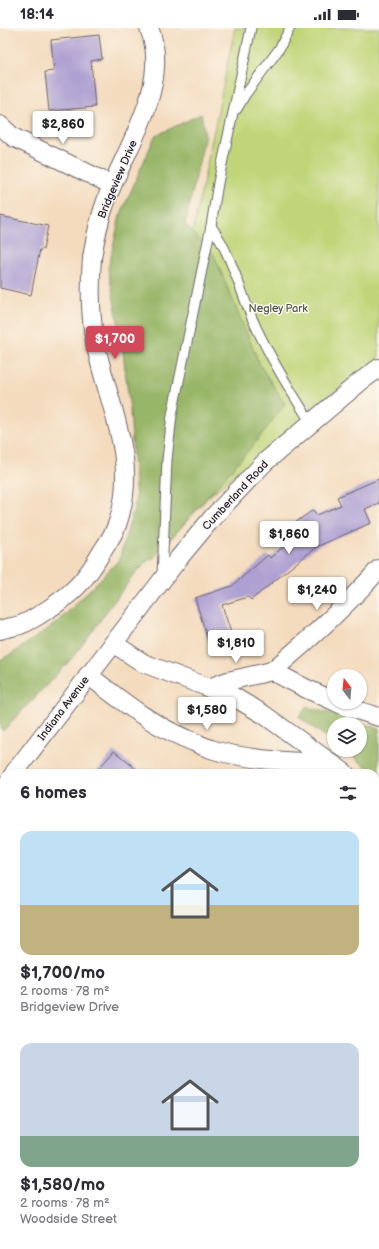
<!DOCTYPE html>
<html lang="en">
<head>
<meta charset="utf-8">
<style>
  :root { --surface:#fff; --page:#f2f2f3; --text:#2b2b33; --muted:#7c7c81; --accent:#d1495b }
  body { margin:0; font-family:"Balsamiq Sans",sans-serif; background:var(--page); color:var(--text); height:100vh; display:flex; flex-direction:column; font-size:15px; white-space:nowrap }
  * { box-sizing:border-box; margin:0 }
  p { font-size:13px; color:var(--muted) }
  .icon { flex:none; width:22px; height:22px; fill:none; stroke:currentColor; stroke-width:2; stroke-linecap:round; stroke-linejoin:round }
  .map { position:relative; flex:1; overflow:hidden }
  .details { position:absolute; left:0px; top:741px; width:379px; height:480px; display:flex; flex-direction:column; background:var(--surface); border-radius:12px 12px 0 0; box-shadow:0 1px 3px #0004 }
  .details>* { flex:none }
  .needle { width:26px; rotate:344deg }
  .controls { position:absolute; left:327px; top:641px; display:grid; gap:8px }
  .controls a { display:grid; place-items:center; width:40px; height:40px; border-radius:50%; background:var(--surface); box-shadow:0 1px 3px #0004; font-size:20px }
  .price { position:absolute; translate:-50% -34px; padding:0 9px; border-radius:4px; background:#fff; color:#222; font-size:13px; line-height:26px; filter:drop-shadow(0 1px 2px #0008) }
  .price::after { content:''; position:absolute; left:50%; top:24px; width:12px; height:9px; margin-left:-6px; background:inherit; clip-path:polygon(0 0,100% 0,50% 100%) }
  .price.selected { background:var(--accent); color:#fff }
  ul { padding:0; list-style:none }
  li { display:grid; align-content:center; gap:8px; height:212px; padding:0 20px }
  li span { display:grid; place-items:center; height:124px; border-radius:12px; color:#555 }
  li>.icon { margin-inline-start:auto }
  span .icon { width:72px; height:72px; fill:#fffc; stroke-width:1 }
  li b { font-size:17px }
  h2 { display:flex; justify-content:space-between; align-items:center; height:48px; padding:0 20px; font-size:17px }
  .status { display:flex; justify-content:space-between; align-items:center; height:28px; padding:0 20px; background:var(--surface); direction:ltr }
  .status svg { height:11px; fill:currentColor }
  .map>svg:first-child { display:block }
  .green { fill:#c0d578; stroke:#717c5a }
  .forest { fill:#98b668; stroke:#5d6c52 }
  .building { fill:#ada0d2 }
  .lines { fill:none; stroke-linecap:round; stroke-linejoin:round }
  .service-casing { stroke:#6c6369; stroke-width:11 }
  .minor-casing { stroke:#6c6369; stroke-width:20 }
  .service { stroke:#fff; stroke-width:9 }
  .minor { stroke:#fff; stroke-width:18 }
  .labels { text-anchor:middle; stroke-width:3; stroke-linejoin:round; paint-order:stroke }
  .street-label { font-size:11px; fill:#22223b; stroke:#fbf7ec }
  .park-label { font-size:11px; fill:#51584d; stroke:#fbf7ec }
</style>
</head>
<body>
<div class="status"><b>18:14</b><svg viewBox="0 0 49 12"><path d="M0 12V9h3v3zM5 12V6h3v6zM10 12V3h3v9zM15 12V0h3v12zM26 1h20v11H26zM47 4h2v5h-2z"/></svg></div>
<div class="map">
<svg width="379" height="1221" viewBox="0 0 379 1221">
  <rect width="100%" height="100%" fill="#fbf7ec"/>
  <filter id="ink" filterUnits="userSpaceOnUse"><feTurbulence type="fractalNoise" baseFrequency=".025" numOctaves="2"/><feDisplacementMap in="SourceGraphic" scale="8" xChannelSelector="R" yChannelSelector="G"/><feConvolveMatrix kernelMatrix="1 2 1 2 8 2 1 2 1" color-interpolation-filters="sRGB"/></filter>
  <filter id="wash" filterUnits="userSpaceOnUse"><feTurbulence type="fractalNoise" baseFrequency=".012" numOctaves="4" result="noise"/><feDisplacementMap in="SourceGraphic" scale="16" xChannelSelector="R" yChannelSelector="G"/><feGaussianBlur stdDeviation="0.9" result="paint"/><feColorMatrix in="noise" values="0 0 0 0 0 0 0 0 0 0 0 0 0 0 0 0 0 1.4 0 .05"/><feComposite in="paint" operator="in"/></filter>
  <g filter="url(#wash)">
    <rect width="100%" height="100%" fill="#f4dbbe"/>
    <path class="green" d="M235 0H379V331L315 377 295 397 209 468 152 532 149 460 187 229 202 161Z"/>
    <g class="forest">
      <path d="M201 86 205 108 185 196 213 225 260 337 285 376 255 415 180 500 132 549 74 628 3 703 0 700V632L15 624 59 593 119 532 136 473 130 382 121 308 108 241 120 188 155 108Z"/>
      <path d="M307 679 379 700V748L344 722H360V696H334V715L299 689Z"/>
      <path d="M375 796 379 800V848L375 843Z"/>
      <path d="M379 911V1069L375 1070V915Z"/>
      <path d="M102 1217H191L184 1221H99Z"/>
    </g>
    <g id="blocks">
      <g class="building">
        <path d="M99 7 102 31 91 33 95 79 49 83 45 44 54 43 51 12Z"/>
        <path d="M0 188 48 198 43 222 40 221 31 267 0 260Z"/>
        <path d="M379 451V475L365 481 371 495 316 519 251 572 248 569 222 577 232 608 209 616 195 570 232 558 268 527 270 530 296 508 289 499 313 482 317 487 341 477 337 469Z"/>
        <path d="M114 723 141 745H95Z"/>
      </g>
    </g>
  </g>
  <g filter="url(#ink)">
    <use href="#blocks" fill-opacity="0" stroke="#6c6369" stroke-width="1"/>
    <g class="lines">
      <defs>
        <g id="service">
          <path d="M237 81 245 67 279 21 290 0"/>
          <path d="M211 198C230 224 239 258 251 288 267 325 289 361 311 395"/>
          <path d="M162 549 167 432 172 387 211 198 218 155 251 0"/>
          <path d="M375 1163 379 1167"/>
        </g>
        <g id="minor">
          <path d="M0 97 13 109 112 157"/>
          <path d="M0 602C6 600 13 599 20 597 29 594 38 588 47 582 72 566 85 553 100 527 106 517 113 508 117 497 141 429 105 373 94 308 90 282 90 255 92 230 95 210 100 189 107 170 126 119 172 56 149 0"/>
          <path d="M113 615 143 635 234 669 263 686 345 745"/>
          <path d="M272 643C310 611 346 578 379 541"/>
          <path d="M88 647C123 674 152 698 194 714 200 717 207 720 214 722 251 733 293 733 332 736"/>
          <path d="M209 660 228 653 272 643 307 661 334 673"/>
          <path d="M336 674 347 679 379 689"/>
          <path d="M14 745 179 530 213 489 265 434 361 353 379 340"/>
          <path d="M0 763 4 758"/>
          <path d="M375 768 379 771"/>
          <path d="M0 1217 4 1212"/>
        </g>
      </defs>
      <use href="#service" class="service-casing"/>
      <use href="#minor" class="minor-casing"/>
      <use href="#service" class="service"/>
      <use href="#minor" class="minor"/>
    </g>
  </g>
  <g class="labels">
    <g class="street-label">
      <text transform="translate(117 151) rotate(-67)" y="4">Bridgeview Drive</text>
      <text transform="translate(235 467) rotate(-47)" y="4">Cumberland Road</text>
      <text transform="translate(63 680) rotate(-53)" y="4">Indiana Avenue</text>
    </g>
    <g class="park-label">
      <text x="278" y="284">Negley Park</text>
    </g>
  </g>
</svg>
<div class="controls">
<a><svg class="needle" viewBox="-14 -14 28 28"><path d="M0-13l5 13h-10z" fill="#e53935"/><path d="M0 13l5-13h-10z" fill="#7c7c81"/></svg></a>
<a><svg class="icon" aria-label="layers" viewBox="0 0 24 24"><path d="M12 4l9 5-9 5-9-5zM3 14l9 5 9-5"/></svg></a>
</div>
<b class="price" style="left:63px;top:117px">$2,860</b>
<b class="price selected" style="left:115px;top:332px">$1,700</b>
<b class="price" style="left:289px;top:527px">$1,860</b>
<b class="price" style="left:317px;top:583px">$1,240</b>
<b class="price" style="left:236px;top:636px">$1,810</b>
<b class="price" style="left:207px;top:703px">$1,580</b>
<section class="details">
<h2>6 homes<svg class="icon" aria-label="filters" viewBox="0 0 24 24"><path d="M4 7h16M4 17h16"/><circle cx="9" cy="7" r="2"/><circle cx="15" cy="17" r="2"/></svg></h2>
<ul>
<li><span style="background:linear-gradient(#bfe0f5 60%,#c2b280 0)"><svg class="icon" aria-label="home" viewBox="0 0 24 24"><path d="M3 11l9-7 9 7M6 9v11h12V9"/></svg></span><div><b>$1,700/mo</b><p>2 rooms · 78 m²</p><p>Bridgeview Drive</p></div></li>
<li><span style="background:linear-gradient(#c9d6e8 75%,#7fa58c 0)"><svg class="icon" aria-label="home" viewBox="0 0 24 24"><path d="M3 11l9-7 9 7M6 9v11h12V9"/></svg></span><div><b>$1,580/mo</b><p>2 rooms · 78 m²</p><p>Woodside Street</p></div></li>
</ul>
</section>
</div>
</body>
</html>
